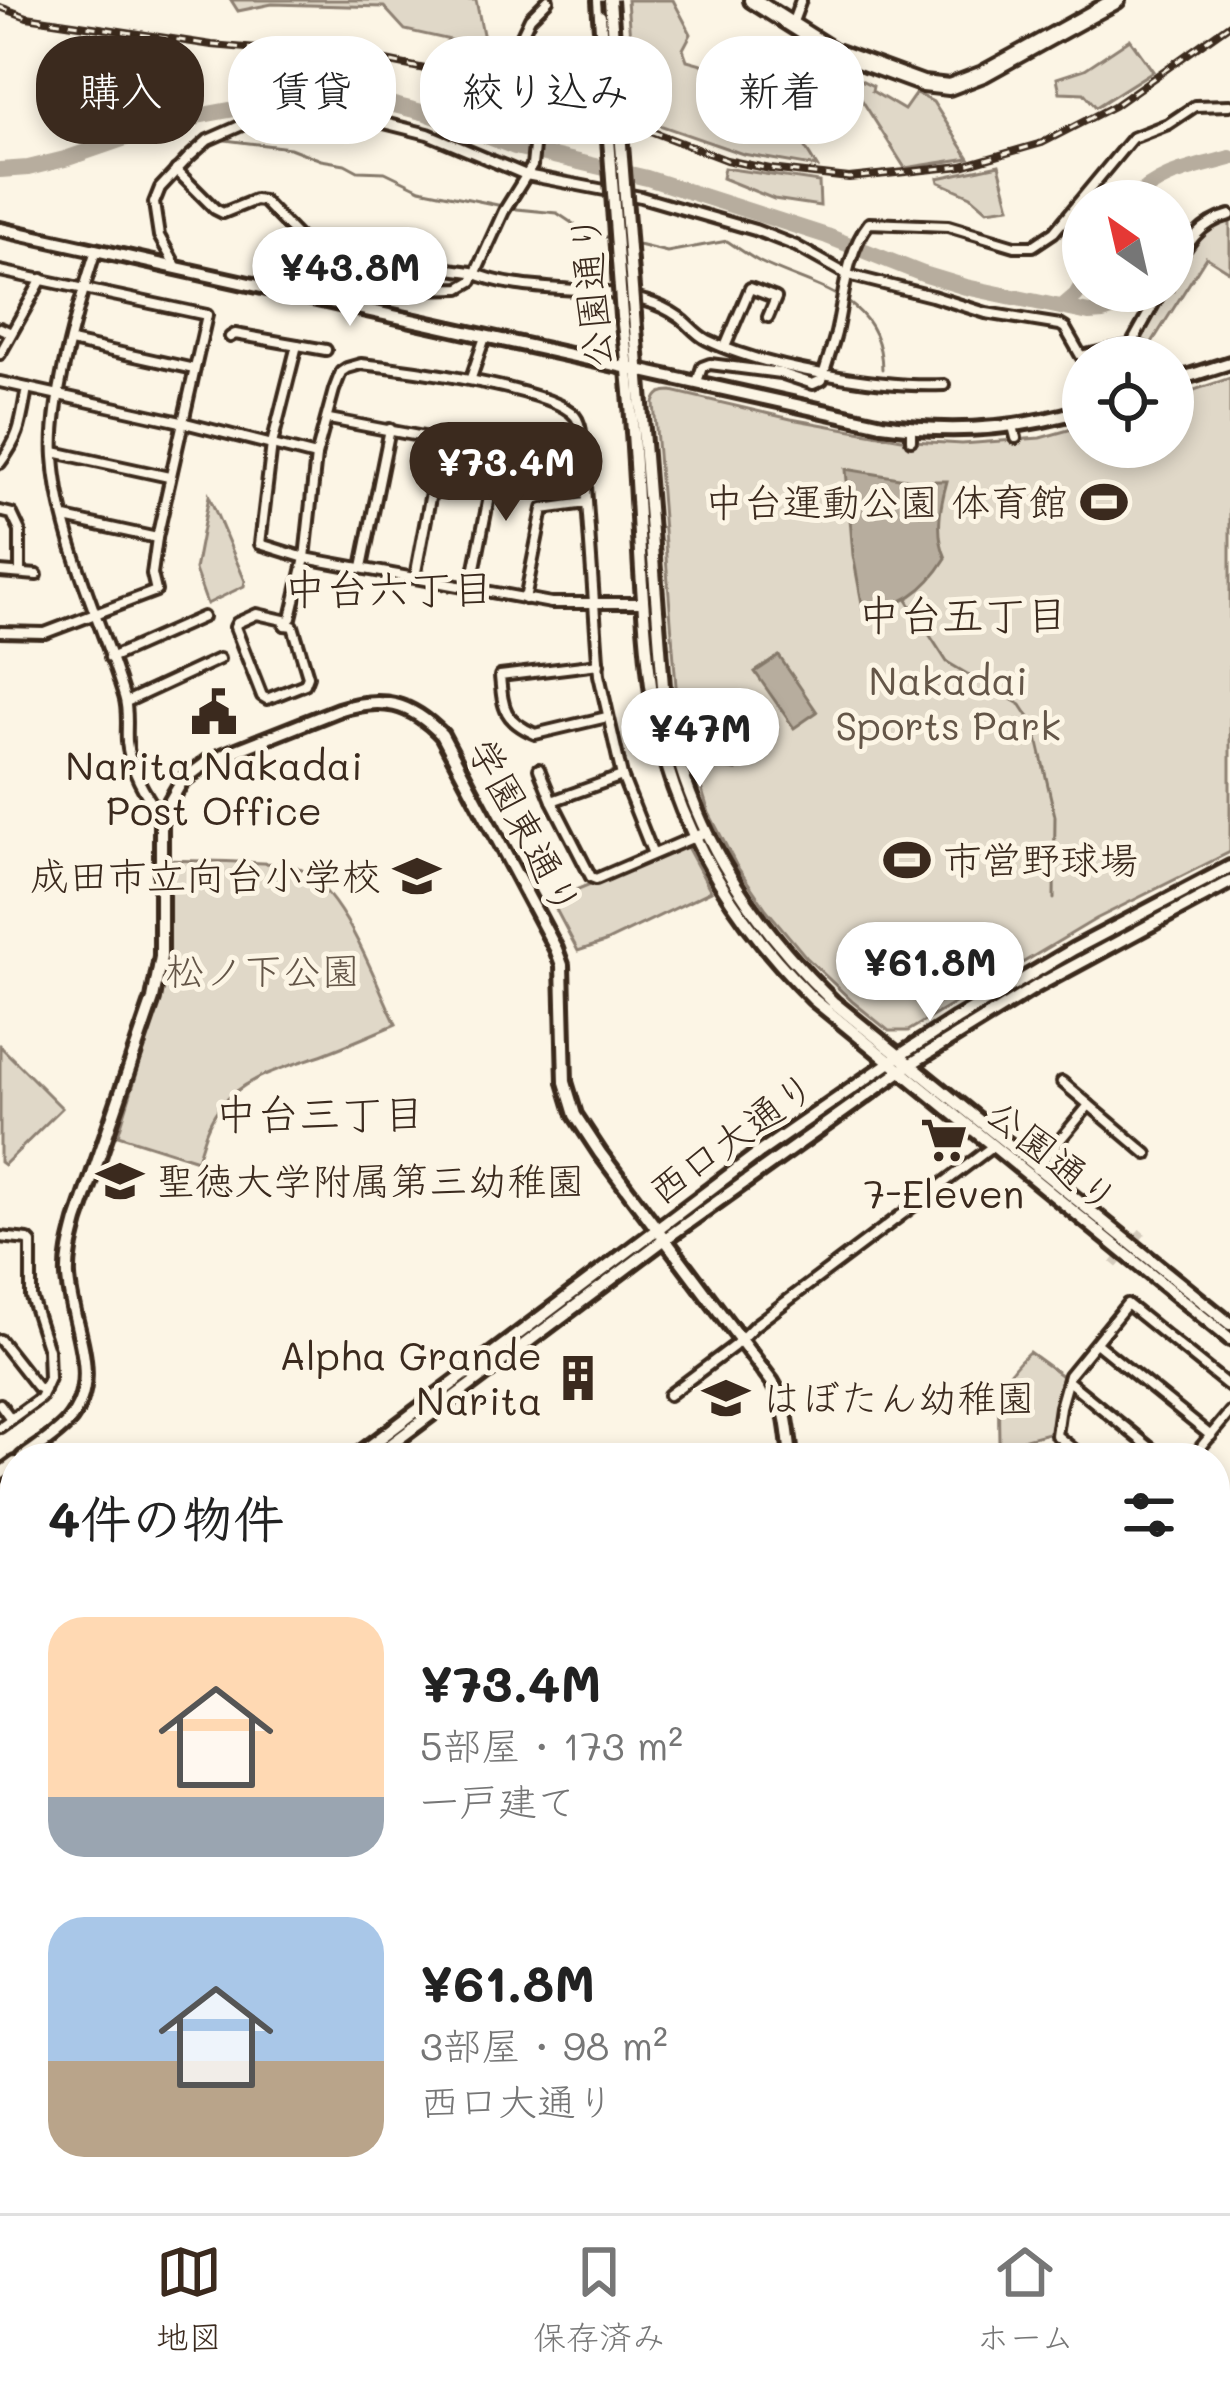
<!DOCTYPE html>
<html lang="ja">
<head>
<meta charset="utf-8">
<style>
  :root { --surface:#fff; --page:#f2f2f2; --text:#222; --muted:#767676; --line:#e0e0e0; --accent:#3b2a1e }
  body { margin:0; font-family:Mali,"Klee One",sans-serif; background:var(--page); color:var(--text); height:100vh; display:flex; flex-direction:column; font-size:45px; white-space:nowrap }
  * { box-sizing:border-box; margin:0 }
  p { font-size:39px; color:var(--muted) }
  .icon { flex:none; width:66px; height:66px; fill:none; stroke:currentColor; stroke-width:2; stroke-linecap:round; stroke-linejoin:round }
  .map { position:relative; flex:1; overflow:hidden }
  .panel { position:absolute; left:0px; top:1443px; width:1230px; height:771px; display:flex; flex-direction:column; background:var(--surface); border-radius:48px 48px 0 0; box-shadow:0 6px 18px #0003 }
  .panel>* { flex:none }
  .top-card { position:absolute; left:36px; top:36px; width:1158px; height:108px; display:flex; gap:24px }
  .needle { width:78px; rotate:326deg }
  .buttons { position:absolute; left:1062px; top:180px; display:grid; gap:24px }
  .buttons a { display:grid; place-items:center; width:132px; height:132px; border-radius:50%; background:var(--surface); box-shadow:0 6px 18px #0003; font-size:60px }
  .price { position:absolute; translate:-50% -102px; padding:0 27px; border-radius:42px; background:#fff; color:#222; font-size:39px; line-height:78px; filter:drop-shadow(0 3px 6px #0008) }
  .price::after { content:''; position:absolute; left:50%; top:72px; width:36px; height:27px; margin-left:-18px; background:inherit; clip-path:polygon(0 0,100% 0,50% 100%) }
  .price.active { background:var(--accent); color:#fff }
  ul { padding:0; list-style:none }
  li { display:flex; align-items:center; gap:36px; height:300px; padding:0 48px }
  li span { display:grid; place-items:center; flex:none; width:336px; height:240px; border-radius:36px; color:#555 }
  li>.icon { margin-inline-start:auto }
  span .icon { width:144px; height:144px; fill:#fffc; stroke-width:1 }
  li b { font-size:51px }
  h2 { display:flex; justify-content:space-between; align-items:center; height:144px; padding:0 48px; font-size:51px }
  .tag { padding:0 42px; border-radius:48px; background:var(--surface); box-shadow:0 6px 18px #0003; font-size:42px; line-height:108px }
  .tag.active { background:var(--accent); color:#fff }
  .dock { display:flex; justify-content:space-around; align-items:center; height:168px; border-top:3px solid var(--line); background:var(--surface); font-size:33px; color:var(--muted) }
  .dock a { display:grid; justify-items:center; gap:6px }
  .dock .active { color:var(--accent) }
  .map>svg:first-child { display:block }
  .green { fill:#e0d8c8; stroke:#8e8173; stroke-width:3 }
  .water { fill:#b7ad9e; stroke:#85796b; stroke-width:3 }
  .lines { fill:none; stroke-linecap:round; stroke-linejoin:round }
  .stream { stroke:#85796b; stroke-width:3 }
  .river { stroke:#b7ad9e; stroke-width:16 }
  .minor-tunnel { stroke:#d5ccbd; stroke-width:8; stroke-dasharray:8 4; stroke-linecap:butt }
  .minor-casing { stroke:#3b2a1e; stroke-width:16 }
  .tertiary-casing { stroke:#3b2a1e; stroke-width:20 }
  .primary-casing { stroke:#3b2a1e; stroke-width:22 }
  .minor { stroke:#fcf5e5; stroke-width:8 }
  .tertiary { stroke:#fcf5e5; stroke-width:10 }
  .primary { stroke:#fcf5e5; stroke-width:14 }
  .rail-casing { stroke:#3b2a1e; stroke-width:8 }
  .rail { stroke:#fcf5e5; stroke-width:3; stroke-dasharray:9; stroke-linecap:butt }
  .tertiary-bridge-casing { stroke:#3b2a1e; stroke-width:20; stroke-linecap:butt }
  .tertiary-bridge { stroke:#fcf5e5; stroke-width:10 }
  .labels { text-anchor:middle; stroke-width:10; stroke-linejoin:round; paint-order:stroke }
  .street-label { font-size:39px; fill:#3b2a1e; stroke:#fcf5e5 }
  .poi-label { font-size:39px; fill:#3b2a1e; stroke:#fcf5e5; text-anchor:end }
  .park-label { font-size:39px; fill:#645648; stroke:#fcf5e5 }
  .neighbourhood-label { font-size:42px; fill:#3b2a1e; stroke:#fcf5e5 }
</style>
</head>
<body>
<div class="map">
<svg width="1230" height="2213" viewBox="0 0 1230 2213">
  <rect width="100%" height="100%" fill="#fcf5e5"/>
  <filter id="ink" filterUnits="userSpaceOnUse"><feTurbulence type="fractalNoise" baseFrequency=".00833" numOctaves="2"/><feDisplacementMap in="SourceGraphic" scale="24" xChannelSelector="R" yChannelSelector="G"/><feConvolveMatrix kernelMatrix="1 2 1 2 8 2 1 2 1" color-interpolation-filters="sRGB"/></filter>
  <g filter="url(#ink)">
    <g class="green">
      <path d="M231 0H476L485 44 484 74 471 69 464 43 405 30 384 7 272 4 238 11Z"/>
      <path d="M627 0H673L691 34 683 49 687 60 702 64 720 81 735 77 746 78 756 96 773 102 783 98 801 141 817 167 743 154 636 117Z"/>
      <path d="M799 39 826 55 860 67 855 77 873 86 872 91 904 110 916 93 933 102 969 158 905 168 858 94 796 89 795 47Z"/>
      <path d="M1130 39 1153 71 1096 107 1084 93 1060 92 1057 78 1085 69Z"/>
      <path d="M999 165 1010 207 987 210 971 196 939 182 938 178Z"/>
      <path d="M724 168 819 182 820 206 774 199 722 178Z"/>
      <path d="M1230 218V272L1206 257 1151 344 1142 339 1168 291H1173V283C1191 251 1194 231 1230 218Z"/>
      <path d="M1230 378V852L1096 919 908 1031H889L853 1002 806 957 766 909 736 865 709 813 685 736 676 686 654 403C657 393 662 391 672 391L791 419 913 441 962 444 1040 438 1083 426V447H1173V397Z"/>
      <path d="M209 496 245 581 244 586 207 604 195 570Z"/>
      <path d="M686 845 711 891 605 942 578 951 551 900Z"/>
      <path d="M166 860C188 861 285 861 297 867 345 893 373 977 396 1024 373 1034 350 1044 326 1053 289 1067 245 1075 219 1108 207 1123 202 1143 197 1160L118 1135 156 1011 167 956Z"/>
      <path d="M0 1046 62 1108 4 1165 0 1162Z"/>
      <path d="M1029 1352 1062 1376 1052 1432 999 1446C999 1401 993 1384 1029 1352Z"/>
    </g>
    <g class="water">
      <path d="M846 469 917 481H947C940 506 935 534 946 558 924 594 904 603 864 614L853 555Z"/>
      <path d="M779 656 817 712 794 728 755 672Z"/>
      <path d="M740 708 747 709 768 741 764 744 749 741 747 748 755 750 754 757 745 763H737L736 770 729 769 732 746 723 732 726 717Z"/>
    </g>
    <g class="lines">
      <g class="stream">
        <path d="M195 118 198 124"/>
        <path d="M225 140 290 148 321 160 345 164 358 171 385 172 420 189 517 209 557 213 584 231 613 239"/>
        <path d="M634 244 667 252 727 241C738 248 749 256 760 262 812 288 881 294 882 369"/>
        <path d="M907 600 947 662 974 678"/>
        <path d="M982 682 1021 705 1034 725 1055 816 1054 899"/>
      </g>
      <g class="river">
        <path d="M0 170 28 168 65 159 181 119 273 102 310 99 378 101 426 113 515 147 647 178 827 236 923 274 966 287 1089 313 1103 312 1153 295"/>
        <path d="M1133 201C1157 173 1196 168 1230 158"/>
        <path d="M1062 307 1076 295 1083 283"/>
      </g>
      <path class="minor-tunnel" d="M1114 1265 1144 1230"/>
      <defs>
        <g id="minor">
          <path d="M791 27 801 0"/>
          <path d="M176 170 215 209 223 213 255 200 263 201 298 237 315 252 329 259 342 263 375 259 471 272C525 296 589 283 645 301 656 304 669 310 679 317 689 324 695 334 707 340 764 368 881 388 944 385"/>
          <path d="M96 250C78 306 50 399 54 457 59 539 101 619 124 696 129 711 126 727 127 742 130 770 145 794 161 817"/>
          <path d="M176 266 159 236 154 203 160 188 189 157 208 140 249 122 301 116 332 118 380 122 428 134 526 175 641 197 755 230 796 246 848 275 932 296 986 313 1060 325 1065 328 1081 356 1131 345 1161 291"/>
          <path d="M1173 270C1188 243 1199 223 1230 215"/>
          <path d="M0 271 207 315 157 538 152 574 156 591 45 633 0 632"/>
          <path d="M363 309 366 297 372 290 460 288 472 281 504 211 532 166 536 127 527 92 520 39 530 18 548 0"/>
          <path d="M0 328 11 333"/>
          <path d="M230 337 235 334 326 350"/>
          <path d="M71 342 194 369"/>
          <path d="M297 345 272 444 260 544 305 558 551 603H643"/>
          <path d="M725 347 750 288 776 298 768 317"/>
          <path d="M0 354 42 279"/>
          <path d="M471 378 485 337"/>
          <path d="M0 382 181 422 316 456"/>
          <path d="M697 382 702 367 710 364 780 373 813 384 822 380C826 364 832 349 836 333 844 298 846 252 869 223L948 226 1015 246H1033L1054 232 1132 138 1168 124 1195 106 1230 105"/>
          <path d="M329 419 498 451 583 443"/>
          <path d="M1013 426 1016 438"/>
          <path d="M911 440V428"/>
          <path d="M54 452 169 477"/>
          <path d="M0 463C21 436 21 421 27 388"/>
          <path d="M0 511 12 514 20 531V573"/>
          <path d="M65 518 157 538"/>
          <path d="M362 567 390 429"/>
          <path d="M0 572 37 575"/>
          <path d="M415 577 441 440"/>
          <path d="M471 588 498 451"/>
          <path d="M525 599 543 509 586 503"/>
          <path d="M257 614 288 621 285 625 293 626 308 676 305 684 267 699 262 696 235 627 237 623Z"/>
          <path d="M285 625 291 618 305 558 316 456 334 390 341 372 347 368 361 364C400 368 553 388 575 416 581 423 581 434 583 443L599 675 622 776 653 854"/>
          <path d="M110 658 203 617"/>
          <path d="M599 664 500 676C503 708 503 720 535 734L607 717"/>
          <path d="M126 702 219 659"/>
          <path d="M539 769 552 801 591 877 596 879 706 832"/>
          <path d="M552 801 622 776"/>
          <path d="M1062 1082 1147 1154"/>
          <path d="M1036 1169 1089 1105"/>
          <path d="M0 1237 28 1240 31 1243V1297L48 1350 49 1378 40 1398 0 1427"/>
          <path d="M0 1340 37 1387 44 1390"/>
          <path d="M1096 1343 1211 1436"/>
          <path d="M1068 1381 1163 1458"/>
          <path d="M669 1395 734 1346 755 1325 993 1146"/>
          <path d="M0 1404 11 1419"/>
          <path d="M1084 1458 1056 1435 1060 1407 1069 1375 1127 1304 1230 1387"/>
          <path d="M1192 1458 1230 1412"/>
          <path d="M1215 1516 1224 1506 1230 1511"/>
          <path d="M1215 1563 1230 1576"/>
          <path d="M1215 1583 1229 1575"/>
          <path d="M1215 1641 1230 1633"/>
          <path d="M1215 1700 1230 1691"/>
          <path d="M1215 1760 1230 1752"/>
          <path d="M120 2199 122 2203"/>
          <path d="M337 2199 350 2210"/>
          <path d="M813 2199 817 2213"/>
          <path d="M0 2200 15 2188"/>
          <path d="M33 2213 51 2199"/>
          <path d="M242 2213 258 2202 304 2199"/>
          <path d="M304 2213 305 2199"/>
        </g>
        <g id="tertiary">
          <path d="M599 0 600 16"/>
          <path d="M0 229 882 424C951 434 1017 430 1083 410"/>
          <path d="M634 315 664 699C686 823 744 916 834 1003L1230 1324"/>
          <path d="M622 316C633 400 636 486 641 571 646 643 650 719 674 787 703 870 752 938 813 999L1230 1339"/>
          <path d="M1173 381 1230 363"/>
          <path d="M22 1458C37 1447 54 1437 67 1423 105 1379 71 1326 68 1277 67 1258 72 1240 77 1221L153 999 161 957V817L182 781 209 761 338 710C382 696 410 702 442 735L556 949 562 965 565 1082 575 1115 600 1153 772 1382C787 1406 788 1431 791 1458"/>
          <path d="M354 1458 757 1154 899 1056 956 1019 1074 949 1230 867"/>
          <path d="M373 1458 665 1239 909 1065 1037 986 1230 882"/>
          <path d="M0 1474 15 1463"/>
          <path d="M0 1626 15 1646"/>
          <path d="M0 1724 15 1713"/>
          <path d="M0 1738 15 1727"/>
          <path d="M0 2110 15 2100"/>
          <path d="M347 2213 361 2199"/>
        </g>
        <path id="primary" d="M752 0 833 51 923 84 949 87 983 74 1117 0"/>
      </defs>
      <use href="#minor" class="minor-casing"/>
      <use href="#tertiary" class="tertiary-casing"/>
      <use href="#primary" class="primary-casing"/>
      <use href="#minor" class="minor"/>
      <use href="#tertiary" class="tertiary"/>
      <use href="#primary" class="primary"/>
      <defs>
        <path id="rail" d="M0 7 27 17 212 45 381 60 508 86 653 132 726 160 770 169 849 178 962 166 1042 143 1114 106 1230 24"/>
      </defs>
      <use href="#rail" class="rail-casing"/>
      <use href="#rail" class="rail"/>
      <defs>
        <g id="tertiary-bridge">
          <path d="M610 0 634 315"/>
          <path d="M600 16 622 316"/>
        </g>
      </defs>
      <use href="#tertiary-bridge" class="tertiary-bridge-casing"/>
      <use href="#tertiary-bridge" class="tertiary-bridge"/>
    </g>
  </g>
  <defs>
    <symbol id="stadium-bare" viewBox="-9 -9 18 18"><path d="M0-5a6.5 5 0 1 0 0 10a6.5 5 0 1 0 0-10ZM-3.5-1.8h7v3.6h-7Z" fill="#3b2a1e" stroke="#fcf5e5" stroke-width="2.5" paint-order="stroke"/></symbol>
    <symbol id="civic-bare" viewBox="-9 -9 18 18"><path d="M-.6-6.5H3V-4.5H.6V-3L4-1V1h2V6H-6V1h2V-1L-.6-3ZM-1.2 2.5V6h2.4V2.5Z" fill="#3b2a1e" stroke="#fcf5e5" stroke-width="2.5" paint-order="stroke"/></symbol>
    <symbol id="school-bare" viewBox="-9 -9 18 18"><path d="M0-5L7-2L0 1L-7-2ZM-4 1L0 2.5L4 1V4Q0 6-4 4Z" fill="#3b2a1e" stroke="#fcf5e5" stroke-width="2.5" paint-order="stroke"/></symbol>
    <symbol id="supermarket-bare" viewBox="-9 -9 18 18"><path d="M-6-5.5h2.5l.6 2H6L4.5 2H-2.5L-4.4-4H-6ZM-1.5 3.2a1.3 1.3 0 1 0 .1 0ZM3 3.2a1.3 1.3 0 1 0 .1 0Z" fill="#3b2a1e" stroke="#fcf5e5" stroke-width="2.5" paint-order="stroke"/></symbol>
    <symbol id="building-bare" viewBox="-9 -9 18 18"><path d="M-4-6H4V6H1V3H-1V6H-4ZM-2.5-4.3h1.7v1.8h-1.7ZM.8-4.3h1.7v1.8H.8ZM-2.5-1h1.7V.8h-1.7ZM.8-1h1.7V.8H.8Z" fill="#3b2a1e" stroke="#fcf5e5" stroke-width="2.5" paint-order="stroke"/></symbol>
  </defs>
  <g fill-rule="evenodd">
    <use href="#stadium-bare" x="1071" y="469" width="66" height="66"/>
    <use href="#civic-bare" x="181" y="679" width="66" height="66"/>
    <use href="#stadium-bare" x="874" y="827" width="66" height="66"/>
    <use href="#school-bare" x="384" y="843" width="66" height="66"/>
    <use href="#supermarket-bare" x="911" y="1107" width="66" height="66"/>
    <use href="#school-bare" x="87" y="1148" width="66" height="66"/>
    <use href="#building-bare" x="545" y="1345" width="66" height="66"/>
    <use href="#school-bare" x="693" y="1365" width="66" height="66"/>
  </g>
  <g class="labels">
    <g class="street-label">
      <text transform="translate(591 291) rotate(-95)" y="14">公園通り</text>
      <text transform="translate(525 827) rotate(62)" y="14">学園東通り</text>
      <text transform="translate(732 1138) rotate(-36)" y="14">西口大通り</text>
      <text transform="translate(1052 1156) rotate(39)" y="14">公園通り</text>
    </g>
    <g class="poi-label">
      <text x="1068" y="516">中台運動公園 体育館</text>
      <text x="214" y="780" text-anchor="middle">Narita Nakadai<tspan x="214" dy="45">Post Office</tspan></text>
      <text x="943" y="874" text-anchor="start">市営野球場</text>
      <text x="381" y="890">成田市立向台小学校</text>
      <text x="156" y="1195" text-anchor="start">聖徳大学附属第三幼稚園</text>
      <text x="944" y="1208" text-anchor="middle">7-Eleven</text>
      <text x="542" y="1370">Alpha Grande<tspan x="542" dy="45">Narita</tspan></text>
      <text x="762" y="1412" text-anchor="start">はぼたん幼稚園</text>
    </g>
    <g class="park-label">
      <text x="948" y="695">Nakadai<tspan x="948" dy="45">Sports Park</tspan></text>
      <text x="263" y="985">松ノ下公園</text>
    </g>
    <g class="neighbourhood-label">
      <text x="389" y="604">中台六丁目</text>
      <text x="963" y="630">中台五丁目</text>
      <text x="320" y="1129">中台三丁目</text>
    </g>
  </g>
</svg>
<div class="buttons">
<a><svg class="needle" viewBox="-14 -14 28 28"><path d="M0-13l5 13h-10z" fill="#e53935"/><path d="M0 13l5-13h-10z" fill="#767676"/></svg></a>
<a><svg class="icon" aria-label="locate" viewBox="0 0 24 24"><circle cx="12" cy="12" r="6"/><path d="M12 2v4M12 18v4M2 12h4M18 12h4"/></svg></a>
</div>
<b class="price" style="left:350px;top:329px">¥43.8M</b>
<b class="price active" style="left:506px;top:524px">¥73.4M</b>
<b class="price" style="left:700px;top:790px">¥47M</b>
<b class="price" style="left:930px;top:1024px">¥61.8M</b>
<div class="top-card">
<a class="tag active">購入</a>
<a class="tag">賃貸</a>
<a class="tag">絞り込み</a>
<a class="tag">新着</a>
</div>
<section class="panel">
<h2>4件の物件<svg class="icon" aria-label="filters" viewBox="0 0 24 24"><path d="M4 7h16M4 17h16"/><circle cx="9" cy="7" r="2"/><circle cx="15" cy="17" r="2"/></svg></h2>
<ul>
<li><span style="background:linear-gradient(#ffd9b3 75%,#9aa5b1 0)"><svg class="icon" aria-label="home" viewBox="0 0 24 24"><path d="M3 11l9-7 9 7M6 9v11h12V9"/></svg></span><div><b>¥73.4M</b><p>5部屋 · 173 m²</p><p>一戸建て</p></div></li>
<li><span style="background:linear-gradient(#a9c7e8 60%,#b9a48a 0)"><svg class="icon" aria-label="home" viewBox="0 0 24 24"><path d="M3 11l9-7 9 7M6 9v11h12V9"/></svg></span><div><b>¥61.8M</b><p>3部屋 · 98 m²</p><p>西口大通り</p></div></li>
</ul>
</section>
</div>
<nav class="dock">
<a class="active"><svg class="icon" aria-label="map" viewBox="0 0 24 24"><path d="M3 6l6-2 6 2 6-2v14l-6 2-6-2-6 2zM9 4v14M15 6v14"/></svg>地図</a>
<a><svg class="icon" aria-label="saved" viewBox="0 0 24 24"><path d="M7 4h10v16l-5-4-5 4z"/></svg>保存済み</a>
<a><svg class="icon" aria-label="home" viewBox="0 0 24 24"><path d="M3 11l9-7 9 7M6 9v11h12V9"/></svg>ホーム</a>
</nav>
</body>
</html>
